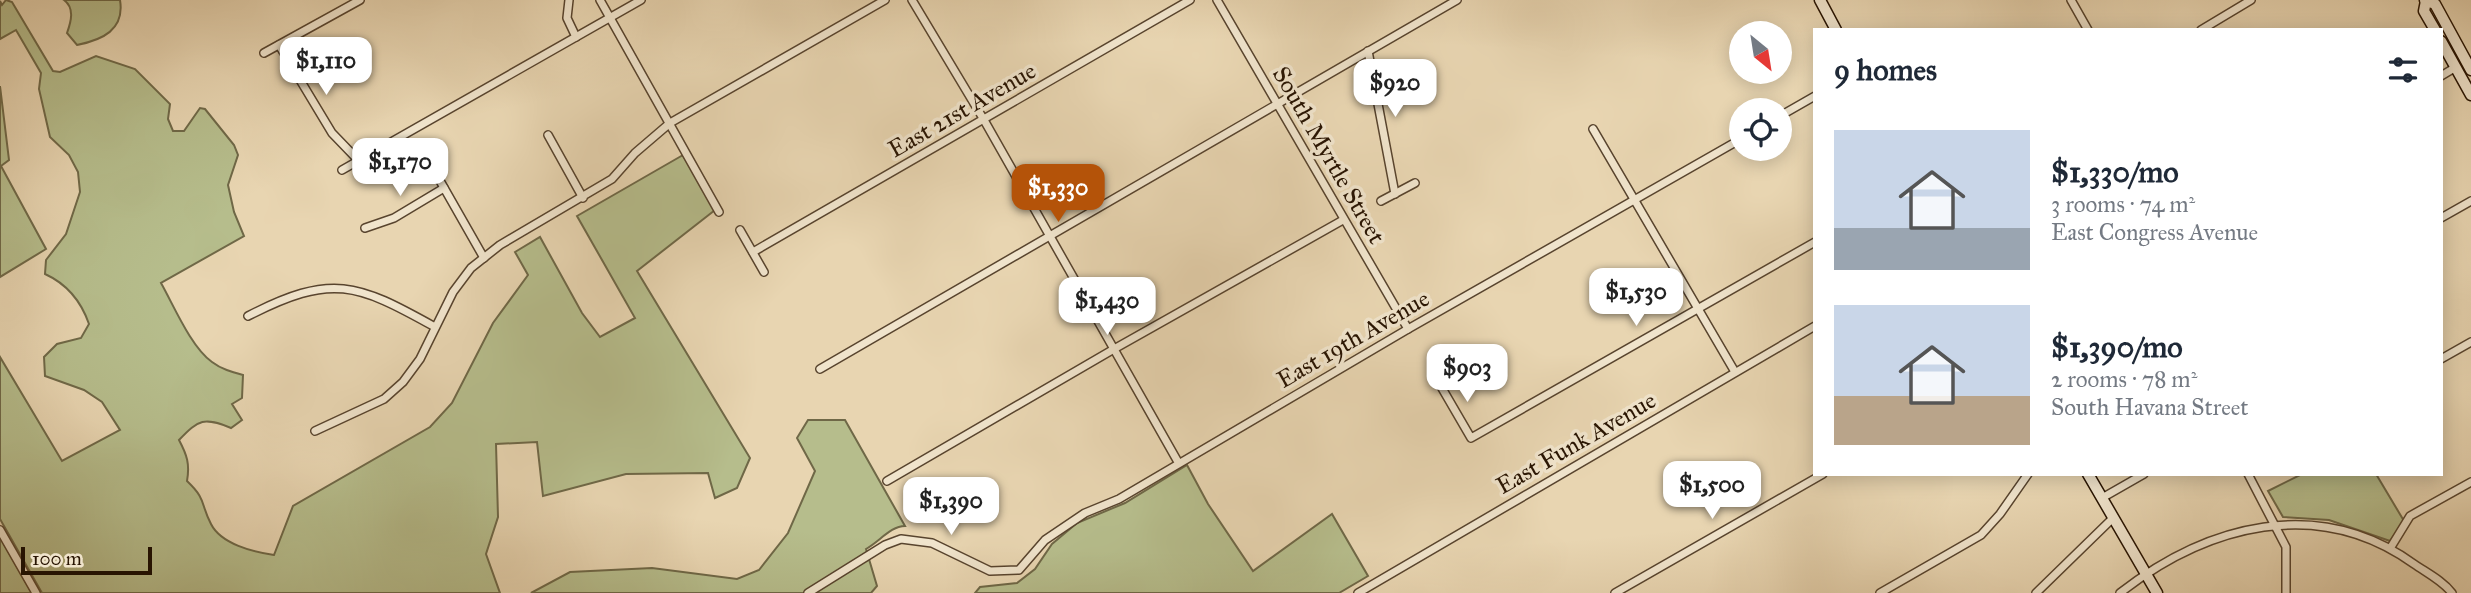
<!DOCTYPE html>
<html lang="en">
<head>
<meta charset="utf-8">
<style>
  :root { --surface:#fff; --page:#f2f2f3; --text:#1f2937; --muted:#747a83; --accent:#b45309 }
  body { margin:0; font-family:"IM FELL Great Primer",serif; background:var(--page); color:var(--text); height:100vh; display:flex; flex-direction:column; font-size:26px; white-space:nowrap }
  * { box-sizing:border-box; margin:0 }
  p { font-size:23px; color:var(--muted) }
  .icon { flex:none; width:38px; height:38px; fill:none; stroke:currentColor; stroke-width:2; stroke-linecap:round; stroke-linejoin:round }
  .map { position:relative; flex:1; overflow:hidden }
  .details { position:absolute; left:1813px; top:28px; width:630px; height:448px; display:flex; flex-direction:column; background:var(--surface); border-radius:0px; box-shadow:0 4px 18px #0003 }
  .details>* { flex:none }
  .needle { width:46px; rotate:150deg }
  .tools { position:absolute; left:1729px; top:21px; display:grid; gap:14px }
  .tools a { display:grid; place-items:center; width:63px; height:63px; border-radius:50%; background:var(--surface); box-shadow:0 4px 18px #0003; font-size:35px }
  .scale { position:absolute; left:21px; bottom:18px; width:131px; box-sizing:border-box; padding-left:7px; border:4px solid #281402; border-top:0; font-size:19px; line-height:24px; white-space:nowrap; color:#281402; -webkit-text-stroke:5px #f0e4cc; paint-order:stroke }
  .price { position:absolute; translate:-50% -60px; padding:0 16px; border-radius:14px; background:#fff; color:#222; font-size:23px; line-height:46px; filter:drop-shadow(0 2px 4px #0008) }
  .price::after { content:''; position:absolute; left:50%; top:42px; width:21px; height:16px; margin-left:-10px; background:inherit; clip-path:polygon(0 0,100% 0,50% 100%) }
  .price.selected { background:var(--accent); color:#fff }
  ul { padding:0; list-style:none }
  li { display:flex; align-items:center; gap:21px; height:175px; padding:0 21px }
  li span { display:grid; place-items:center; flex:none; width:196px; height:140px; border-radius:0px; color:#555 }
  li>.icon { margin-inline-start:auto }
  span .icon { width:84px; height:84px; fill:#fffc; stroke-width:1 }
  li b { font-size:30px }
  h2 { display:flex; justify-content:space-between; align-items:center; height:84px; padding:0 21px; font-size:30px }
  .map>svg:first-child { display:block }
  .green { fill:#b6bd8c; stroke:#6f6847; stroke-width:2 }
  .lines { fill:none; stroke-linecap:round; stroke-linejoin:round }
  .street-casing { stroke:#58442e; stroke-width:10 }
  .secondary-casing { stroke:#281402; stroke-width:13 }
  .street { stroke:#f0e4cc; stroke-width:7 }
  .secondary { stroke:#f0e4cc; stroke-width:10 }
  .labels { text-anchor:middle; stroke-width:7; stroke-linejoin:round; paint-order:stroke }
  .street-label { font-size:24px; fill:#281402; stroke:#f0e4cc }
</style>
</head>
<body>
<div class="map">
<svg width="2471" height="593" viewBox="0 0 2471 593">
  <rect width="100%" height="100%" fill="#e8d5b1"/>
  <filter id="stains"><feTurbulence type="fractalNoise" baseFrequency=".00286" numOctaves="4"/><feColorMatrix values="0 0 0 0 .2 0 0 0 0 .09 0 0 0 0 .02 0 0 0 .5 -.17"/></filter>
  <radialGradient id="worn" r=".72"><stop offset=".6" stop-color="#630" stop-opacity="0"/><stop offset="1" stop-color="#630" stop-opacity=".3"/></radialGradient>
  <g class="green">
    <path d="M6 0 12 2 53 71 60 72 96 56 135 69 170 104 168 119 173 131H184L200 108 205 109 234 145 238 155 228 185 234 212 244 236 161 283C174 306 191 347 212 362 221 369 232 372 243 375L242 398 232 404 242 420 231 428C204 417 199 419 179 440 187 455 190 464 187 481 207 500 200 503 211 524 221 544 253 552 274 555L293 506 430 427 452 403 493 323 528 275 515 252 540 237 582 313 600 337 635 318 577 216 683 155 715 210 637 271 750 458 737 488 715 498 708 473 626 474 543 496 537 442 496 444 498 517 486 554 500 593H42L0 519V357L62 461 120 430 102 402 84 390 45 376 44 357 57 344 81 338 89 324C81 301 67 284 45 274L46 260 66 234 80 192 78 172 69 155 50 137 39 89 41 73 16 30 0 39V1L2 5Z"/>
    <path d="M64 0H120C125 30 102 40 77 45L67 33C71 22 75 8 64 0Z"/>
    <path d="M0 86 9 160 1 166 46 249 0 277Z"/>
    <path d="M808 420H845L905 526C891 526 880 541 866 549L877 586 871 593H531L570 572 652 568 737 579 759 570 788 533 815 471 797 438Z"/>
    <path d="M1187 465 1208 504 1253 571 1332 514 1368 576 1339 593H975L980 587 1017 583 1035 569 1052 544 1077 523 1125 503Z"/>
    <path d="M2302 474H2376L2404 521 2390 541 2329 520 2283 517 2268 491Z"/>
    <path d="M0 537 32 593H0Z"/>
  </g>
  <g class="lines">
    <defs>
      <g id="street">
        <path d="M569 0 567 18 576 37"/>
        <path d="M600 0 719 212"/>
        <path d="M912 0 984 120 1178 462"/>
        <path d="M1217 0 1408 329"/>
        <path d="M2071 0 2088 30"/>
        <path d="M2201 30 2251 0"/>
        <path d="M279 45 332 133 359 161"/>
        <path d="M1368 51 1395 194"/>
        <path d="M264 53 360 0"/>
        <path d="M2441 76 2456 67"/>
        <path d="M1780 116 1815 96"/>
        <path d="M1593 129 1735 372"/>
        <path d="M548 135 583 198"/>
        <path d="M427 158 484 258"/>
        <path d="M342 170 641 0"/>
        <path d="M1381 201 1415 183"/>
        <path d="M2441 218 2471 201"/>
        <path d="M365 228 394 218 444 188"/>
        <path d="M740 230 764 272"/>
        <path d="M753 252 1190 0"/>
        <path d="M248 316C332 273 356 283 435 327"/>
        <path d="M2441 359 2471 342"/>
        <path d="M820 369 1457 0"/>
        <path d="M1439 383 1471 438 1815 242"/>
        <path d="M315 431 384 399 403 382 420 359 453 292 471 268 500 245 612 179 635 153 670 123 885 0"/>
        <path d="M2248 474 2286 547V593"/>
        <path d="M887 481 1114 349 1343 220"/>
        <path d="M2102 498 2144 474"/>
        <path d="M0 530 36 593"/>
        <path d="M2391 547 2410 516 2471 482"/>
        <path d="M808 593 885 545 901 539 932 543 990 571 1019 570 1045 540 1085 513 1119 499 1408 329 1741 139"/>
        <path d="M1358 593 1815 326"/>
        <path d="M1615 593 1823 474"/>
        <path d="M1880 593 1981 535 2000 514 2028 474"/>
        <path d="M2036 593 2113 518"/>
        <path d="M2120 593C2207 525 2318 495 2414 564 2427 573 2443 581 2452 593"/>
      </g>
      <g id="secondary">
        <path d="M1820 0 1836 30"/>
        <path d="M2425 0 2435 4 2471 70"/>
        <path d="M2426 1 2424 11 2435 30"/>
        <path d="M2441 41 2471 95"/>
        <path d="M2088 474 2157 593"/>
      </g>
    </defs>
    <use href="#street" class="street-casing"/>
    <use href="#secondary" class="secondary-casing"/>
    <use href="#street" class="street"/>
    <use href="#secondary" class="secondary"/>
  </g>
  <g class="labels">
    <g class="street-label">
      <text transform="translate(962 110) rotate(-30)" y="8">East 21st Avenue</text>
      <text transform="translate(1329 155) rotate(60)" y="8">South Myrtle Street</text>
      <text transform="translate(1353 339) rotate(-30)" y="8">East 19th Avenue</text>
      <text transform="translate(1576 443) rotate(-30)" y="8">East Funk Avenue</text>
    </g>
  </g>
  <rect width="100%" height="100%" filter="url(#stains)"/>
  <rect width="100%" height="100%" fill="url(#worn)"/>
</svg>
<div class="tools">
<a><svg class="needle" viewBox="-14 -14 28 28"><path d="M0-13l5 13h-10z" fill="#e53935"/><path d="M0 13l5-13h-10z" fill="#747a83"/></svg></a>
<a><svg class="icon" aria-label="locate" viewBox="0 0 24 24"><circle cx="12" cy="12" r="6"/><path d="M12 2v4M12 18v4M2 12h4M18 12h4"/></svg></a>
</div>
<div class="scale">100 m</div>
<b class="price" style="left:326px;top:97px">$1,110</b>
<b class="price" style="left:1395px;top:119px">$920</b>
<b class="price" style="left:400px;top:198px">$1,170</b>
<b class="price selected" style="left:1058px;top:224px">$1,330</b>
<b class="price" style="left:1636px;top:328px">$1,530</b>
<b class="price" style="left:1107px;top:337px">$1,430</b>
<b class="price" style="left:1467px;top:404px">$903</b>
<b class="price" style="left:1712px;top:521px">$1,500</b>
<b class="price" style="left:951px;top:537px">$1,390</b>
<section class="details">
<h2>9 homes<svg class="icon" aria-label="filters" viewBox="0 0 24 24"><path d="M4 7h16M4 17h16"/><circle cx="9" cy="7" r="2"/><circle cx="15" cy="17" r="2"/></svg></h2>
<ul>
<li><span style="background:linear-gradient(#c9d6e8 70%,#9aa5b1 0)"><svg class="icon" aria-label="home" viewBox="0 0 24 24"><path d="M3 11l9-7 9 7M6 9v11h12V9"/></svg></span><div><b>$1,330/mo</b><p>3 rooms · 74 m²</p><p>East Congress Avenue</p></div></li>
<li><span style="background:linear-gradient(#c9d6e8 65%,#b9a48a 0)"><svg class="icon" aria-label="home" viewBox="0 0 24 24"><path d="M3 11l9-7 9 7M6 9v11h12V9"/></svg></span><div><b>$1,390/mo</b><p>2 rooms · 78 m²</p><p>South Havana Street</p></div></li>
</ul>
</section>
</div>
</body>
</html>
